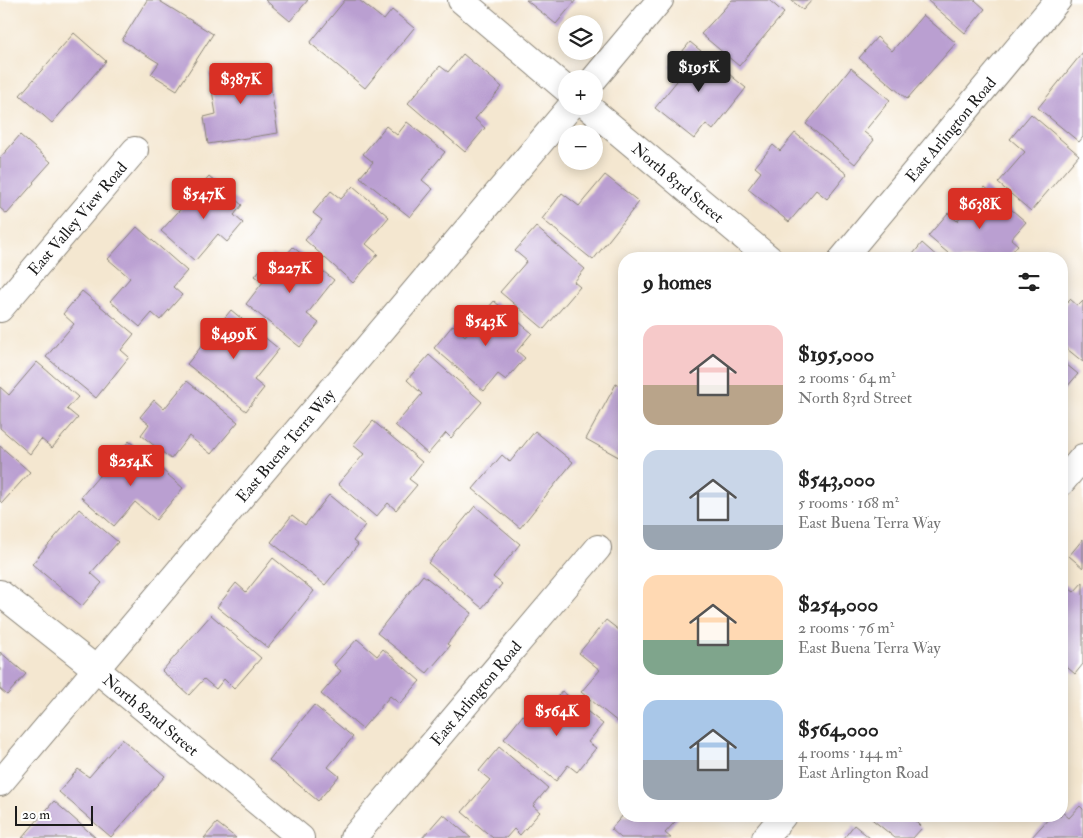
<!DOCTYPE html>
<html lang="en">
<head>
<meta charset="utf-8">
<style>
  :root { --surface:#fff; --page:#f2f2f2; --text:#222; --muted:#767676; --accent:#d93025 }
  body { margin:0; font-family:"IM FELL Double Pica",serif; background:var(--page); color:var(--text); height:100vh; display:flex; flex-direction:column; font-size:19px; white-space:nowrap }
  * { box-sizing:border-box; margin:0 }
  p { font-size:16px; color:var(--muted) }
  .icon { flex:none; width:28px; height:28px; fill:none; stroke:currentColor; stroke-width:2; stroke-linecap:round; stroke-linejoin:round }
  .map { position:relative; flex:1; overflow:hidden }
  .drawer { position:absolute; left:618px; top:252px; width:450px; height:570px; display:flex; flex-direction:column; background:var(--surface); border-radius:20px; box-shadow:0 2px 12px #0003 }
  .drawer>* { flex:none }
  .buttons { position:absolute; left:558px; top:15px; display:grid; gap:10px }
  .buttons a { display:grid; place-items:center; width:45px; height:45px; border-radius:50%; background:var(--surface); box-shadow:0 2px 12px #0003; font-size:25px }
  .scale { position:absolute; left:15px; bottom:12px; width:78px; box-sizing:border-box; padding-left:5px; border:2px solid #1c1c1c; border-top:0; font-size:14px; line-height:18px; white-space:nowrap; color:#1c1c1c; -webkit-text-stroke:4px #fff; paint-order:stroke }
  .price { position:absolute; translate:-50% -42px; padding:0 11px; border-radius:5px; background:var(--accent); color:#fff; font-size:16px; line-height:32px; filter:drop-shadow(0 1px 2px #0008) }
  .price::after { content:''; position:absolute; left:50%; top:30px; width:15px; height:11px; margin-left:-8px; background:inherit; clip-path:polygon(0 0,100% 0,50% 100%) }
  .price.selected { background:#222; color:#fff }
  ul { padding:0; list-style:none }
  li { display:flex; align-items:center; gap:15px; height:125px; padding:0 25px }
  li span { display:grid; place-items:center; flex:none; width:140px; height:100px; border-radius:15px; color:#555 }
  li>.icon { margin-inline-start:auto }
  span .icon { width:60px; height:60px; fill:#fffc; stroke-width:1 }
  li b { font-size:21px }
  h2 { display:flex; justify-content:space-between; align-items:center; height:60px; padding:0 25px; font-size:21px }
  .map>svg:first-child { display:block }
  .building { fill:#ba9fd1 }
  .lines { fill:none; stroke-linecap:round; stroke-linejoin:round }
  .minor-casing { stroke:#888276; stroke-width:28 }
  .minor { stroke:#fff; stroke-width:26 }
  .labels { text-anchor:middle; stroke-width:5; stroke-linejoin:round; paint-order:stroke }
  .street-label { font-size:16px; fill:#1c1c1c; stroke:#fff }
</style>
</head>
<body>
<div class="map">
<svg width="1083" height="838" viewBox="0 0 1083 838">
  <rect width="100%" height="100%" fill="#fff"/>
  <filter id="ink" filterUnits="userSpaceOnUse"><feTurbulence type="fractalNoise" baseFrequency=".02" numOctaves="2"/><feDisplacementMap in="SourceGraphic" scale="10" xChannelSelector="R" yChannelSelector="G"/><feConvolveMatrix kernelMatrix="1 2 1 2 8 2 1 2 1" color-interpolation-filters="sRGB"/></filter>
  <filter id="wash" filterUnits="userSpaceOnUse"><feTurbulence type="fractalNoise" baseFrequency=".0096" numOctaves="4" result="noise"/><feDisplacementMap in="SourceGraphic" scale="20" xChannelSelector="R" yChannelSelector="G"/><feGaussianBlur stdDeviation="1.12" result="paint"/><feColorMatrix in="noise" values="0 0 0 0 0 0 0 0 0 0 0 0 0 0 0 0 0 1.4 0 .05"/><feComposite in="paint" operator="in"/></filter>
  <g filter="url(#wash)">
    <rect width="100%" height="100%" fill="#f4e7d0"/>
    <g id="blocks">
      <g class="building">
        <path d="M147 0H158L213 34 177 90 151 74 159 63 122 40Z"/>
        <path d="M265 0H308L290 21Z"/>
        <path d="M345 0H359L384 20 392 10 414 28 365 88 310 43Z"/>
        <path d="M526 0H576L556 24Z"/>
        <path d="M732 0H769L784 13 739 66 701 34Z"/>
        <path d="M791 0H812L803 10Z"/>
        <path d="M927 0H975L985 9 965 33Z"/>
        <path d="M923 15 956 43 907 99 859 58 877 37 892 51Z"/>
        <path d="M74 33 106 61 52 123 20 95Z"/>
        <path d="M690 42 746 88 713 130 706 124 694 139 655 108 681 76 670 67Z"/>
        <path d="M1083 52V137L1079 142 1038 108Z"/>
        <path d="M463 54 502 87 475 119 485 128 465 152 408 103 440 66 448 72Z"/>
        <path d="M267 64 278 133 208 144 204 117 216 114 209 73Z"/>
        <path d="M851 68 890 100 864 132 874 140 855 164 806 124Z"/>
        <path d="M1031 114 1079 155 1031 211 998 183 1025 152 1010 139Z"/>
        <path d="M407 122 445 152 422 180 433 189 410 217 360 177 373 162 363 154 386 126 397 135Z"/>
        <path d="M795 133 847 174 827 199 816 190 789 222 748 189 761 172 755 167 773 145 780 151Z"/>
        <path d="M20 135 51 162 33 182 34 183 7 214 0 208V158Z"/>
        <path d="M605 175 639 202 593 260 542 219 562 193 579 206Z"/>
        <path d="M209 177 242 205 234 215 243 223 227 242 218 234 195 261 161 231Z"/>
        <path d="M353 186 389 217 366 244 378 254 353 283 305 240 322 220 313 213 331 191 341 199Z"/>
        <path d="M985 187 1026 222 1011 239 1018 245 1006 259H955L928 236 948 213 957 221Z"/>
        <path d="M137 227 187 271 173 287 182 295 160 320 152 313 140 327 110 301 130 278 108 259Z"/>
        <path d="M536 227 585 269 574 282 580 287 544 329 500 292 527 261 515 251Z"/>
        <path d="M922 243 940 259H909Z"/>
        <path d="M293 247 334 280 307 314 319 323 300 347 246 304 263 282 255 276 273 254 281 261Z"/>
        <path d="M82 291 134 334 121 350 129 357 96 398 46 357 74 324 63 314Z"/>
        <path d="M1070 299 1078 306 1083 301V362L1061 344V309Z"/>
        <path d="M494 301 532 333 517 351 525 358 506 380 498 374 484 391 434 348 453 325 465 336Z"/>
        <path d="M231 310 279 349 254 380 264 388 246 411 187 364Z"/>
        <path d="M429 355 482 402 451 438 446 433 428 454 395 425 422 394 407 380Z"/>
        <path d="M1061 360 1078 374 1061 394Z"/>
        <path d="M37 362 78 397 67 409 78 418 52 448 41 439 30 454 0 428V387L9 395Z"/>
        <path d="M187 381 238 422 211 454 189 436 171 459 141 435 149 424 140 417 154 400 164 409Z"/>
        <path d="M616 384 624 388V475L617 471 624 460 586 439Z"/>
        <path d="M373 421 422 462 409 479 417 485 396 510 388 503 376 517 338 484 364 454 353 445Z"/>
        <path d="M535 431 573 462 520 528 473 489 502 455 510 462Z"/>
        <path d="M129 441 183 488 156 520 135 502 114 526 81 497Z"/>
        <path d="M0 446 30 472 2 503 0 501Z"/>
        <path d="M329 495 365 525 353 541 358 545 325 585 271 542 292 515 305 525Z"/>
        <path d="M475 506 520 544 493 577 502 584 482 608 428 563Z"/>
        <path d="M79 509 118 542 91 573 102 583 82 606 32 564Z"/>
        <path d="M1083 539V568L1069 556Z"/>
        <path d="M273 558 314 591 268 648 217 607 236 583 246 592Z"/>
        <path d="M423 575 472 613 447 644 450 646 427 673 377 633Z"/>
        <path d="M1061 582 1074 592 1083 582V664L1075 674 1061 662Z"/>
        <path d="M211 615 261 658 234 689 224 679 216 689 204 679 189 695 162 671Z"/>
        <path d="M606 620 624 634V718L619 723 581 692 600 670 579 653Z"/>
        <path d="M357 639 377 656 383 649 420 681 400 704 390 696 362 729 321 694 341 671 334 665Z"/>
        <path d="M0 652 26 674 7 695 0 689Z"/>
        <path d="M562 691 603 724 588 742 596 748 577 772 568 765 556 781 504 739 523 715 535 725Z"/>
        <path d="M314 705 353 737 328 767 339 776 318 801 269 760Z"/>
        <path d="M122 739 165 776 111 837 59 792 78 769 89 777Z"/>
        <path d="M499 747 548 788 533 806 540 812 520 835 514 829 506 838H493L462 812 490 780 479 771Z"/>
        <path d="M54 801 96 838H22Z"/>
        <path d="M1080 806 1083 809V838H1031L1051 816H1061V811L1069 818Z"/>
        <path d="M443 814 471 838H422Z"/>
        <path d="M624 814V816H680L665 833 671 838H621L611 829Z"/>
        <path d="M868 816H919L915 821 922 828 913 838H895Z"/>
        <path d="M217 823 236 838H204Z"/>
        <path d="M854 825 870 838H844Z"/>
      </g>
    </g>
  </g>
  <g filter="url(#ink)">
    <use href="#blocks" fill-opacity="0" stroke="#888276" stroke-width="1"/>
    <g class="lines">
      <defs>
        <g id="minor">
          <path d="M461 0 566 89"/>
          <path d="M594 79 660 0"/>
          <path id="s1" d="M587 106 770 259"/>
          <path id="s2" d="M842 259 1058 0"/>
          <path id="s3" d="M0 309 135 150"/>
          <path d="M1061 483 1083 457"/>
          <path id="s4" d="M0 593 96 669 301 838"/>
          <path id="s5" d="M0 783 571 106"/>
          <path id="s6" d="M353 838 598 548"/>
          <path d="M765 838 783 816"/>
        </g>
      </defs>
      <use href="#minor" class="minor-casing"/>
      <use href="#minor" class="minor"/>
    </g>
  </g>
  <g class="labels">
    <g class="street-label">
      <text dy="6" stroke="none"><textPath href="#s2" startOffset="169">East Arlington Road</textPath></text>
      <text dy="6" stroke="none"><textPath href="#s1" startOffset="119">North 83rd Street</textPath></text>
      <text dy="6" stroke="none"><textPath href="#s3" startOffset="119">East Valley View Road</textPath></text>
      <text dy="6" stroke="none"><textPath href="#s5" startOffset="442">East Buena Terra Way</textPath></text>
      <text dy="6" stroke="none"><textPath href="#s6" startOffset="190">East Arlington Road</textPath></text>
      <text dy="6" stroke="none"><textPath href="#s4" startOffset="194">North 82nd Street</textPath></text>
    </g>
  </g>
</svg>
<div class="buttons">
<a><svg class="icon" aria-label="layers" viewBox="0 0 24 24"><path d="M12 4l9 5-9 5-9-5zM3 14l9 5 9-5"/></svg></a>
<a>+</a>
<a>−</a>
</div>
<div class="scale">20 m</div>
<b class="price selected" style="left:699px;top:93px">$195K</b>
<b class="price" style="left:241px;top:105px">$387K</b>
<b class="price" style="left:204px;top:220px">$547K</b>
<b class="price" style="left:980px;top:230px">$638K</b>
<b class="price" style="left:290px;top:294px">$227K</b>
<b class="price" style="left:486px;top:347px">$543K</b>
<b class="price" style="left:234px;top:360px">$499K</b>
<b class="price" style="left:131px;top:487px">$254K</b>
<b class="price" style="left:557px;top:737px">$564K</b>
<section class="drawer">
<h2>9 homes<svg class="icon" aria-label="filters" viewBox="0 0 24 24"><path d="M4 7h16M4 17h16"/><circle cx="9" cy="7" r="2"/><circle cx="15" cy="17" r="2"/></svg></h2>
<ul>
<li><span style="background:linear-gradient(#f6c9c9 60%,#b9a48a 0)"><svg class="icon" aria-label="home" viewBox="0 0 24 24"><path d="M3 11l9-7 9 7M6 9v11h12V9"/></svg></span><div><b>$195,000</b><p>2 rooms · 64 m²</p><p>North 83rd Street</p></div></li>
<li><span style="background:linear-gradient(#c9d6e8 75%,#9aa5b1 0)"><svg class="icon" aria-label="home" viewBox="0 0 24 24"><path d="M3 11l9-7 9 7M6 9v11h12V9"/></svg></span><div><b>$543,000</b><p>5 rooms · 168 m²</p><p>East Buena Terra Way</p></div></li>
<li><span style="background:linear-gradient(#ffd9b3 65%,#7fa58c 0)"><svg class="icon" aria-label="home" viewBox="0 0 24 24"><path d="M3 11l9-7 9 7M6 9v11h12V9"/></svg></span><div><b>$254,000</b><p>2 rooms · 76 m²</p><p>East Buena Terra Way</p></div></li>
<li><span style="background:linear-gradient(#a9c7e8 60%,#9aa5b1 0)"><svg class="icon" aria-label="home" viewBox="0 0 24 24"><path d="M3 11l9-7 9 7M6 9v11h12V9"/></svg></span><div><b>$564,000</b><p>4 rooms · 144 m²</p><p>East Arlington Road</p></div></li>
</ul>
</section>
</div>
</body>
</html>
